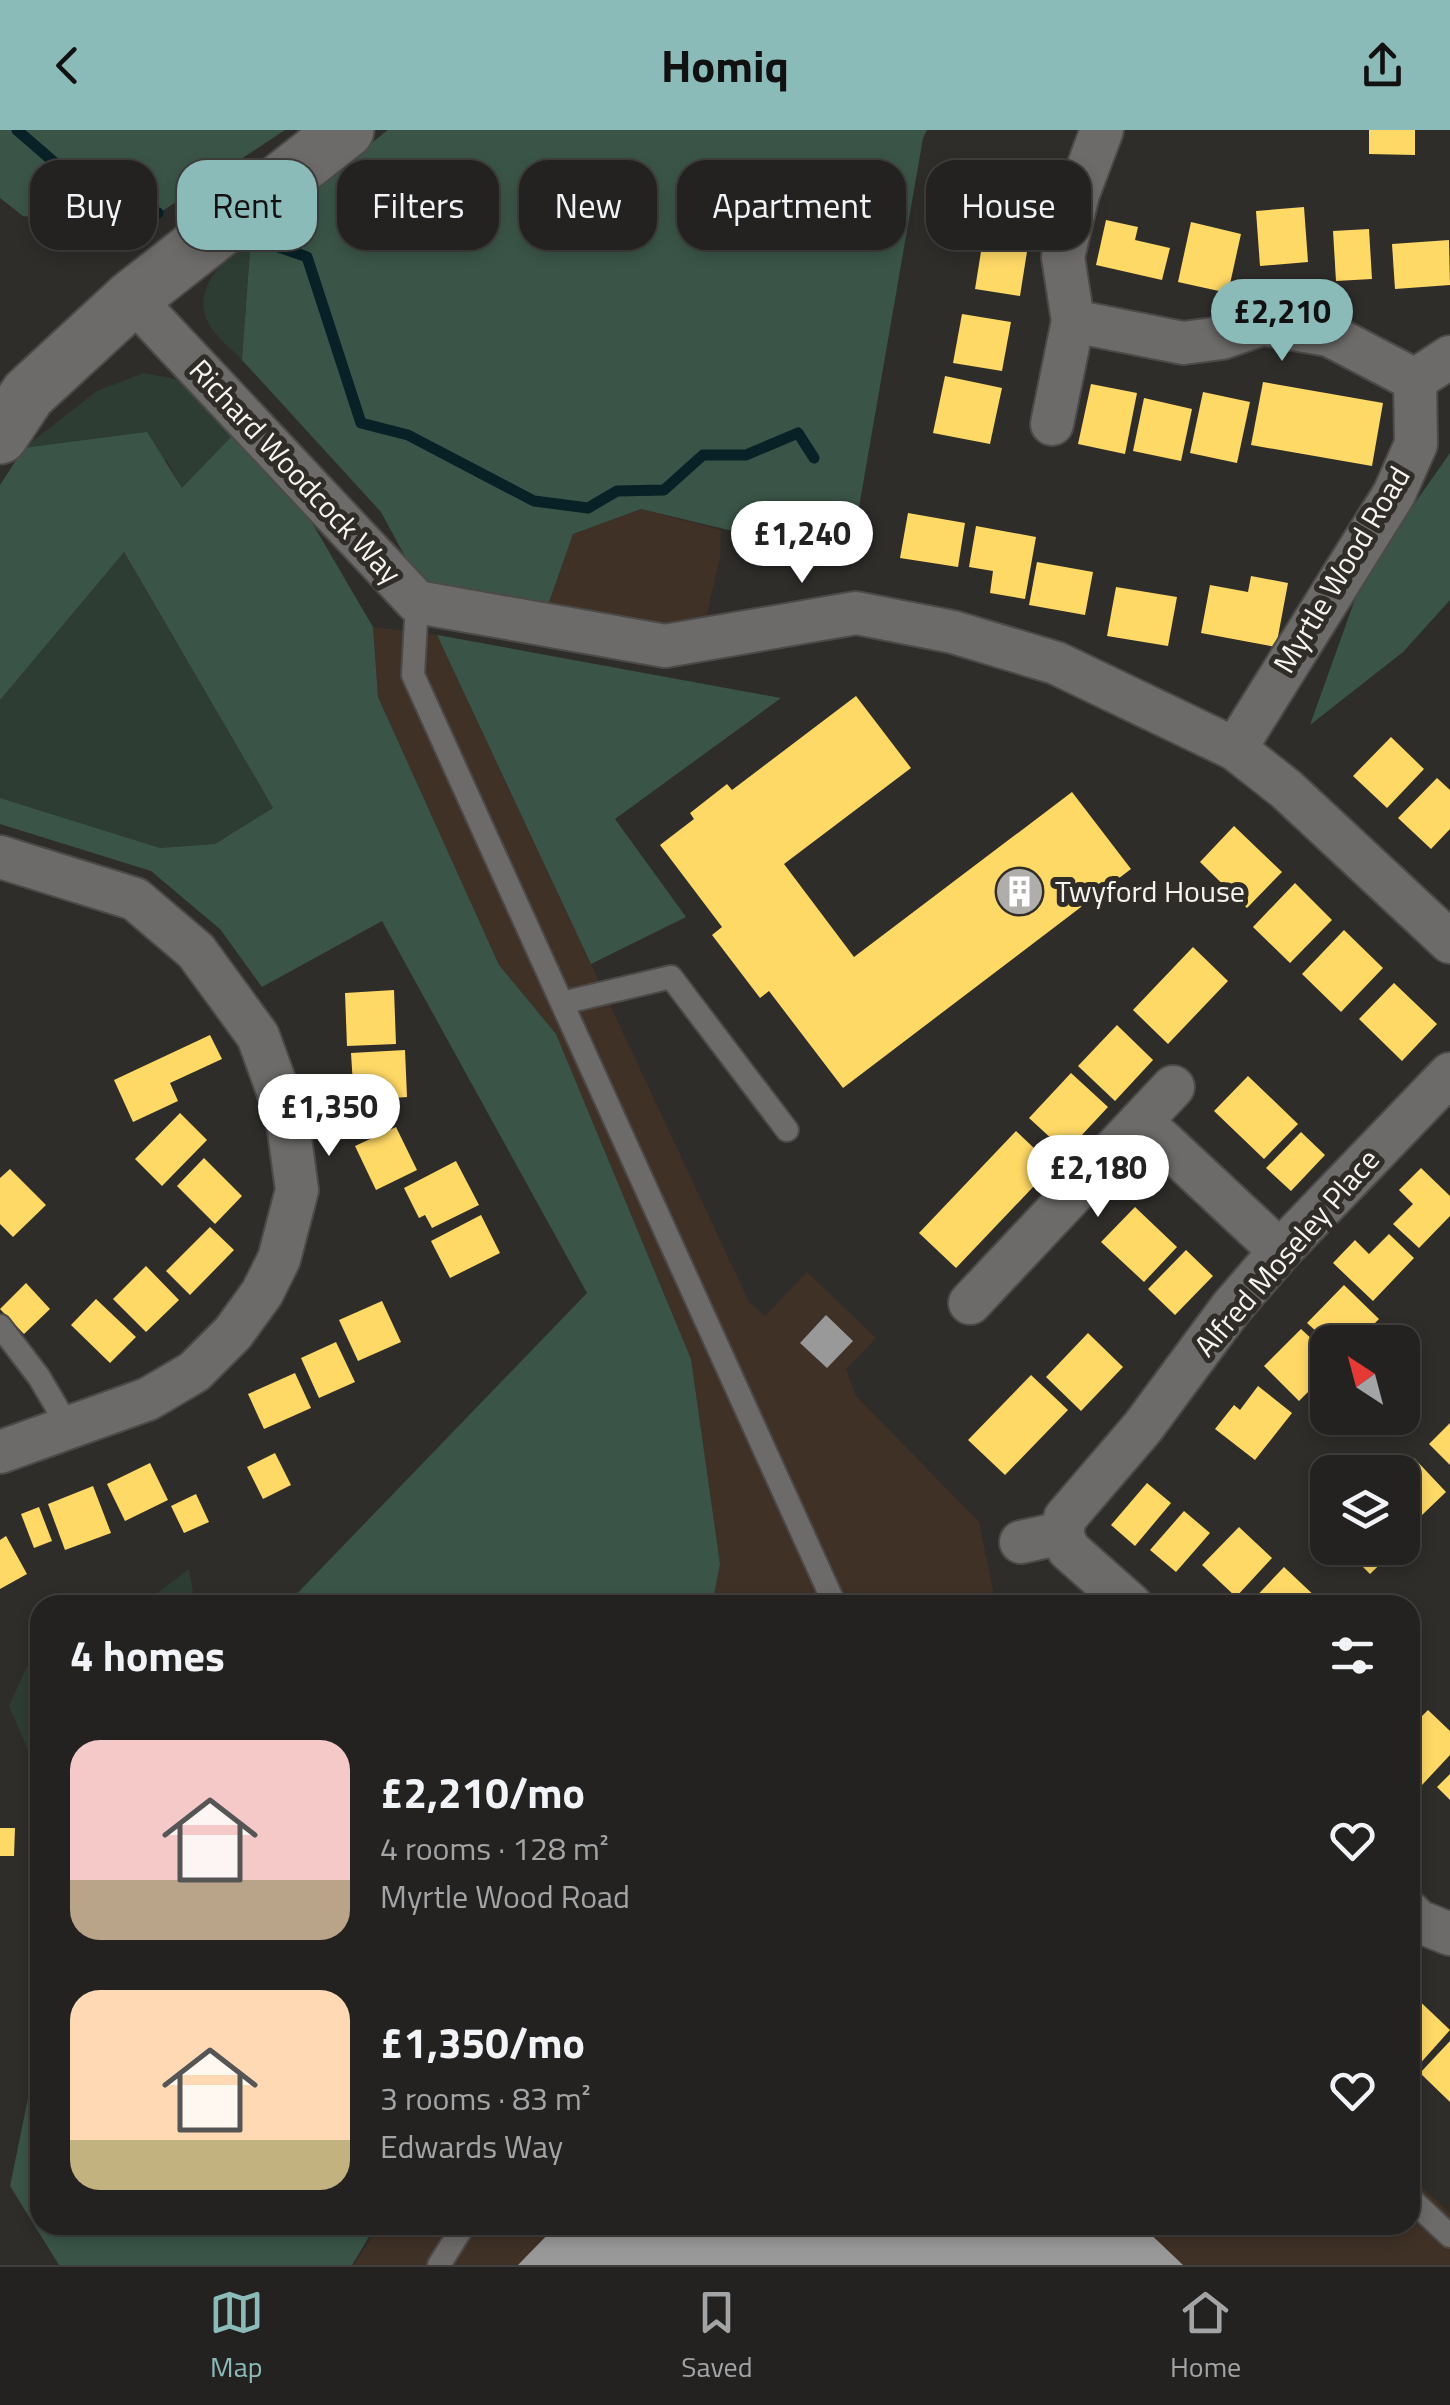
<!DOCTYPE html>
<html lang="en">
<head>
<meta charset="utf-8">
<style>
  :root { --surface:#232220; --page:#2f2f2d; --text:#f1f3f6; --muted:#a3a4a5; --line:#403f3e; --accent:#8bbbb9 }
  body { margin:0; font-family:"Titillium Web",sans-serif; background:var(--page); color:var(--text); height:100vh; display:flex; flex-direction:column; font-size:38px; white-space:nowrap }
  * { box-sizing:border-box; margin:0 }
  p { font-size:32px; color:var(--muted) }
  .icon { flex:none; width:55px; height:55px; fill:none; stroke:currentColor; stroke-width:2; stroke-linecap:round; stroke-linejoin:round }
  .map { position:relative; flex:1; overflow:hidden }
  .side { position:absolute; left:30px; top:1465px; width:1390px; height:640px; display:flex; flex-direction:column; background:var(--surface); border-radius:30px; box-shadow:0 5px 15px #0003,0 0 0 2px var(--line) }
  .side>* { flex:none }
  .guide { position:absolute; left:30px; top:30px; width:1390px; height:90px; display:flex; gap:20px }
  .needle { width:65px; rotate:324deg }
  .fabs { position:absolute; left:1310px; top:1195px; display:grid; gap:20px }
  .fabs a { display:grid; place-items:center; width:110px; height:110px; border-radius:20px; background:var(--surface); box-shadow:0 5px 15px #0003,0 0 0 2px var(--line); font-size:50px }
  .price { position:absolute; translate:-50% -85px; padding:0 22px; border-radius:35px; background:#fff; color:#222; font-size:32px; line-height:65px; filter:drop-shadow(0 2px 5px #0008) }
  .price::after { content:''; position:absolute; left:50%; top:60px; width:30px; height:22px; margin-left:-15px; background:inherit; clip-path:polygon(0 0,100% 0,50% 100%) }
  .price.selected { background:var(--accent); color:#111 }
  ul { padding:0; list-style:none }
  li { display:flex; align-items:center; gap:30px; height:250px; padding:0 40px }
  li span { display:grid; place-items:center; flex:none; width:280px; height:200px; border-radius:30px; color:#555 }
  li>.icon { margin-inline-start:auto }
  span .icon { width:120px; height:120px; fill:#fffc; stroke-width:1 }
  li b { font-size:42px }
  h2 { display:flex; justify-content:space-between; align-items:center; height:120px; padding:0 40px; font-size:42px }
  .tag { padding:0 35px; border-radius:30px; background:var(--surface); box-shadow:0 5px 15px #0003,0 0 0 2px var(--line); font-size:35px; line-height:90px }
  .tag.selected { background:var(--accent); color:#111 }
  header { display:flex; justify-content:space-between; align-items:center; height:130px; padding:0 40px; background:var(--accent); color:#111; font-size:45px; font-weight:700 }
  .tab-bar { display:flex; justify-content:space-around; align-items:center; height:140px; border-top:2px solid var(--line); background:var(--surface); font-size:28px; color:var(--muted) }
  .tab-bar a { display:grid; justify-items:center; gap:5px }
  .tab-bar .selected { color:var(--accent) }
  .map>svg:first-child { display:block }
  .industrial { fill:#3f3126 }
  .green { fill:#2e3d34 }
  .forest { fill:#3a5547 }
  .homes { fill:#ffd966 }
  .industry { fill:#999 }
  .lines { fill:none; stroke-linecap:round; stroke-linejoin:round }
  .stream { stroke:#072126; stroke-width:11 }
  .lane-casing { stroke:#4c4a48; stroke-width:26 }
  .street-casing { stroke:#4c4a48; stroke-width:46 }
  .secondary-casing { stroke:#4c4a48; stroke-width:59 }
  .lane { stroke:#6c6b6a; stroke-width:22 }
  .street { stroke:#6c6b6a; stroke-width:42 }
  .secondary { stroke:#6c6b6a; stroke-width:55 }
  .labels { text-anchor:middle; stroke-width:10; stroke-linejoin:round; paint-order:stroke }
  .street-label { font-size:30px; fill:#f6f4f1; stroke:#302d29 }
  .poi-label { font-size:30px; fill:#f6f4f1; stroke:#302d29; text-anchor:start }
</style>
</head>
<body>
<header><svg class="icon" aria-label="back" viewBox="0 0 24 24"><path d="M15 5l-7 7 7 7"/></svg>Homiq<svg class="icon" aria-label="share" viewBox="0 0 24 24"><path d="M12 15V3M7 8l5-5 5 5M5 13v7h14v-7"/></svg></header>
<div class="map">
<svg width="1450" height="2135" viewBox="0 0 1450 2135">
  <rect width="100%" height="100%" fill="#2f2d2a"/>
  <g class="industrial">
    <path d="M641 379 721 400 720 427 705 493 668 497 548 475 573 404Z"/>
    <path d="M373 497 437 505 749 1172 765 1186 807 1142 876 1208 846 1239 856 1266 979 1392 996 1475H712L720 1434 691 1229 556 904 499 835 378 567Z"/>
    <path d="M1410 2046 1450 2083V2135H354L379 2095H1410Z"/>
  </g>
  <g class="green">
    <path d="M251 107 242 230C232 219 216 207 209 194 189 158 227 128 251 107Z"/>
    <path d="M144 243 179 250 232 306 182 359 167 330 24 318 97 261Z"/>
    <path d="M123 421 273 678 215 714 160 718 0 668V570Z"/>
    <path d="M189 1439 195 1475H142Z"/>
    <path d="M40 1526V1647L9 1576 30 1530Z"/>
  </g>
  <g class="forest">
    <path d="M0 0H285L132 101 23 86 0 68Z"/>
    <path d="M388 0H927L923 8 850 429 641 379 573 404 548 475 428 469 381 382 242 230 251 107Z"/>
    <path d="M147 302 182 358 232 306 308 386 373 497 378 567 499 835 556 904 691 1229 720 1434 712 1475H286L587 1163 382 791 262 857 220 799 151 741 0 694V668L160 718 215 714 273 678 124 422 0 570V355L24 318Z"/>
    <path d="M1450 323V470L1403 522 1310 595 1363 447Z"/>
    <path d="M437 505 781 568 615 689 686 787 591 834Z"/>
    <path d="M40 1910V2095H376L352 2135H59L10 2056Z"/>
  </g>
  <g class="homes">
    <path d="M1369 0H1415V25L1369 24Z"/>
    <path d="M995 31 1046 40 1039 79 988 69Z"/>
    <path d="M1304 77 1308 132 1260 136 1256 81Z"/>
    <path d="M1106 90 1138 97 1135 110 1170 118 1162 150 1096 135Z"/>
    <path d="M1191 92 1241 104 1228 163 1178 152Z"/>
    <path d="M1369 99 1372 149 1336 151 1333 101Z"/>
    <path d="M984 103 1029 109 1020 166 975 159Z"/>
    <path d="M1449 110 1450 155 1395 159 1392 114Z"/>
    <path d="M962 184 1011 192 1002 241 953 233Z"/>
    <path d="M945 246 1002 258 990 314 933 303Z"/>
    <path d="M1263 252 1383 273 1372 336 1251 315Z"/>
    <path d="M1091 254 1137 263 1125 324 1078 314Z"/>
    <path d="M1203 262 1250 272 1237 333 1190 323Z"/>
    <path d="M1144 268 1192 279 1181 331 1133 321Z"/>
    <path d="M908 383 965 393 958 437 900 428Z"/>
    <path d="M976 396 1036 407 1025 469 990 463 993 441 969 437Z"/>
    <path d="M1037 432 1093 442 1085 485 1029 475Z"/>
    <path d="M1251 446 1288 453 1276 517 1201 503 1210 455 1248 462Z"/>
    <path d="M1116 457 1177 467 1168 516 1107 506Z"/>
    <path d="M856 566 911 638 784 734 854 827 1072 662 1131 739 843 958 769 861 760 868 712 805 722 797 660 715 694 689 690 683 727 654 732 660Z"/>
    <path d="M1391 607 1424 639 1387 678 1353 646Z"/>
    <path d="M1437 648 1450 660V699L1431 719 1398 688Z"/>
    <path d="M1234 696 1282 742 1247 778 1200 732Z"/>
    <path d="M1295 753 1332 790 1290 833 1253 797Z"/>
    <path d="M1344 800 1383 838 1341 882 1302 844Z"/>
    <path d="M1193 817 1228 851 1168 914 1133 880Z"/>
    <path d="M1394 853 1437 894 1402 931 1359 889Z"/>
    <path d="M394 860 396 914 347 916 345 863Z"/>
    <path d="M1117 895 1153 930 1115 971 1078 936Z"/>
    <path d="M210 905 222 929 170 953 178 971 133 992 114 950Z"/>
    <path d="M405 920 407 967 354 971 351 923Z"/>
    <path d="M1071 943 1108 977 1066 1022 1029 988Z"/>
    <path d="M1248 946 1298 994 1264 1029 1214 981Z"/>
    <path d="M180 983 207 1010 162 1056 135 1029Z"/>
    <path d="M396 997 417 1040 376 1060 355 1016Z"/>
    <path d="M1016 1001 1053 1036 956 1138 919 1103Z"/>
    <path d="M1301 1002 1325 1025 1291 1061 1266 1038Z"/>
    <path d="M204 1028 242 1066 215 1094 177 1056Z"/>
    <path d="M456 1031 479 1075 432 1098 425 1085 419 1088 404 1058Z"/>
    <path d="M1421 1038 1450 1066V1086L1419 1118 1393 1094 1413 1074 1399 1060Z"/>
    <path d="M10 1039 46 1075 13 1107 0 1094V1048Z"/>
    <path d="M1135 1077 1177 1117 1144 1152 1101 1112Z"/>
    <path d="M481 1085 500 1123 450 1148 431 1111Z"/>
    <path d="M210 1097 234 1120 190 1165 166 1141Z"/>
    <path d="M1389 1104 1414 1128 1373 1171 1333 1133 1355 1110 1369 1124Z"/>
    <path d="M1186 1120 1213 1146 1175 1185 1148 1159Z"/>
    <path d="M146 1136 179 1170 146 1202 113 1169Z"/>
    <path d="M26 1153 50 1179 24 1204 0 1179Z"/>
    <path d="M1344 1155 1379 1189 1356 1212H1328L1307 1193Z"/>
    <path d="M96 1169 136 1207 110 1233 71 1195Z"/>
    <path d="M382 1171 401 1212 358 1231 339 1190Z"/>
    <path d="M1301 1199 1328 1224V1242L1299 1271 1264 1236Z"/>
    <path d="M1088 1203 1123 1237 1081 1281 1046 1247Z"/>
    <path d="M336 1212 355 1252 319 1268 301 1228Z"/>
    <path d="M295 1243 311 1278 264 1299 248 1264Z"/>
    <path d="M1031 1245 1068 1280 1005 1345 968 1310Z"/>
    <path d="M1258 1256 1292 1283 1255 1330 1215 1299 1234 1275 1240 1280Z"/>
    <path d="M1450 1293V1335L1429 1314Z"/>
    <path d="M275 1323 291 1355 263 1369 247 1337Z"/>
    <path d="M1414 1328 1446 1362 1421 1386 1402 1367V1342H1399Z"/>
    <path d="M150 1333 168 1370 125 1391 107 1354Z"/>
    <path d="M1147 1353 1171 1373 1135 1416 1111 1395Z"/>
    <path d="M93 1356 111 1403 65 1420 48 1374Z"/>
    <path d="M196 1364 209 1392 184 1403 171 1376Z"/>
    <path d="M39 1377 52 1411 34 1418 21 1384Z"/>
    <path d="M1184 1381 1210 1403 1176 1442 1150 1420Z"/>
    <path d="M1402 1387 1415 1400 1402 1413Z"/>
    <path d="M1239 1397 1272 1428 1236 1467 1202 1435Z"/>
    <path d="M6 1406 27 1444 0 1459V1410Z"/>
    <path d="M1344 1418H1397L1370 1444Z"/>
    <path d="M1284 1437 1320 1471 1316 1475H1248Z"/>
    <path d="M1428 1580 1450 1601V1625L1422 1655 1410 1644V1598Z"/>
    <path d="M1450 1644V1670L1437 1657Z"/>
    <path d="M0 1698H15L14 1726H0Z"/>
    <path d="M1410 1862 1450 1900 1417 1937 1410 1931Z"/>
    <path d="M1450 1911V1972L1420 1943Z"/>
  </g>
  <g class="industry">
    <path d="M826 1185 853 1211 827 1238 800 1213Z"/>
    <path d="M557 2095H1141L1183 2135H518Z"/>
  </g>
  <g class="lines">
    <g class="stream">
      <path d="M17 0 99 71 158 83"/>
      <path d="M276 116 307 127 361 293 408 305 534 371 588 378 617 361 664 360 703 325H746L798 303 814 328"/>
    </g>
    <defs>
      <g id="lane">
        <path d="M417 472 413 545 835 1475"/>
        <path d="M562 873 671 847 787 1000"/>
        <path d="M0 1196 39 1247 69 1298"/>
        <path d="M1410 2068 1450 2106"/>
        <path d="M439 2135 464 2095"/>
      </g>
      <g id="street">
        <path d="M1102 0 1078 64 1063 127 1073 191 1183 213 1222 208 1262 194 1329 205 1415 250 1416 314 1394 364 1235 619"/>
        <path d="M132 168 417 472 665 516 856 483 953 502 1056 533 1235 619 1286 659 1450 812"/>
        <path d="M1415 250 1450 227"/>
        <path d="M1052 294 1073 191"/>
        <path d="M0 727 135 769 196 821 258 906 287 986 297 1060 279 1129 262 1163 233 1203 194 1242 148 1269 0 1322"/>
        <path d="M1141 991 1280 1121"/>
        <path d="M970 1173 1173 957"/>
        <path d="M1021 1412 1062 1403"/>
        <path d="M1131 1475 1068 1419 1062 1403 1065 1388 1143 1297 1231 1178 1280 1121 1450 944"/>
        <path d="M1410 1783 1418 1791 1450 1804"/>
      </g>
      <path id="secondary" d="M0 306 28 264 132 168 346 0"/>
    </defs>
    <use href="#lane" class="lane-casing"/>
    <use href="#street" class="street-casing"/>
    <use href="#secondary" class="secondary-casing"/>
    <use href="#lane" class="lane"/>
    <use href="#street" class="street"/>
    <use href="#secondary" class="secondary"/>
  </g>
  <defs>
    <symbol id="building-disc" viewBox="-11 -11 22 22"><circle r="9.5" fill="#b0aeab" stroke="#302d29"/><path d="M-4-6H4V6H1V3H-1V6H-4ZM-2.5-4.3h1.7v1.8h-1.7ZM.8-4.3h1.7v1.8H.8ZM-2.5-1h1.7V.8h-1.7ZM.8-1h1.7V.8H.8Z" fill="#fff"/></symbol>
  </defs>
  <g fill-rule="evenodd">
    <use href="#building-disc" x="992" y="734" width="55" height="55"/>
  </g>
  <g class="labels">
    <g class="street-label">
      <text transform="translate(295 342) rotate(47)" y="10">Richard Woodcock Way</text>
      <text transform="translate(1342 440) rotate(-59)" y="10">Myrtle Wood Road</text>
      <text transform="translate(1287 1123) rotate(-49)" y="10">Alfred Moseley Place</text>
    </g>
    <g class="poi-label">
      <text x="1055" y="772">Twyford House</text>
    </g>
  </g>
</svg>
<div class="fabs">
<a><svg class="needle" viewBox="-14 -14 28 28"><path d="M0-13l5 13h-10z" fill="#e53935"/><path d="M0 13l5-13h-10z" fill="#a3a4a5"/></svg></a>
<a><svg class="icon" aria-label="layers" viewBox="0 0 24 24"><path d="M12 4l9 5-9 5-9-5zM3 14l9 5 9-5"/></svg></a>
</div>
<b class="price selected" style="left:1282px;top:234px">£2,210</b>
<b class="price" style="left:802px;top:456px">£1,240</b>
<b class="price" style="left:329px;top:1029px">£1,350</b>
<b class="price" style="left:1098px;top:1090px">£2,180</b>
<div class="guide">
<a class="tag">Buy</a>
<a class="tag selected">Rent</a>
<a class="tag">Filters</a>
<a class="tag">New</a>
<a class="tag">Apartment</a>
<a class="tag">House</a>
</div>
<section class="side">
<h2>4 homes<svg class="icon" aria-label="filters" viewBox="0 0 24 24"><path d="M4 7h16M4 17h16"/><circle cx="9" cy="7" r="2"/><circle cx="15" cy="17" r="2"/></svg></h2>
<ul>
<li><span style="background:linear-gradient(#f6c9c9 70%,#b9a48a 0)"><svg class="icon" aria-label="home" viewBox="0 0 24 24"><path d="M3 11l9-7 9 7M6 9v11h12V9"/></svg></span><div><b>£2,210/mo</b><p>4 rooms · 128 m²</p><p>Myrtle Wood Road</p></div><svg class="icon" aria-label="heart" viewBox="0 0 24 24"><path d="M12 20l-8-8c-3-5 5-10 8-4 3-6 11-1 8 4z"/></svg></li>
<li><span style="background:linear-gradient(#ffd9b3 75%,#c2b280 0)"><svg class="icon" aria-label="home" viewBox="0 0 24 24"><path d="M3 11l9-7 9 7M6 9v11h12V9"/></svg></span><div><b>£1,350/mo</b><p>3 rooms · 83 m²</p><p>Edwards Way</p></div><svg class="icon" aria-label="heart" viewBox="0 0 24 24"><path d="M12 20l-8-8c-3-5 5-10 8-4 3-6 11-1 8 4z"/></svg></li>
</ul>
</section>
</div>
<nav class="tab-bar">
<a class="selected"><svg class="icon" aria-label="map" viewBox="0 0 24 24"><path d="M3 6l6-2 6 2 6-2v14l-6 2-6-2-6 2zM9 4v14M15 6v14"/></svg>Map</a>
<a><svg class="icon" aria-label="saved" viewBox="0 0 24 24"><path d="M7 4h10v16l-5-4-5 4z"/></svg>Saved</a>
<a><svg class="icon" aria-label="home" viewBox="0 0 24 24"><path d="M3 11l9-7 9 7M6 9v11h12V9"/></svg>Home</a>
</nav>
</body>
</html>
